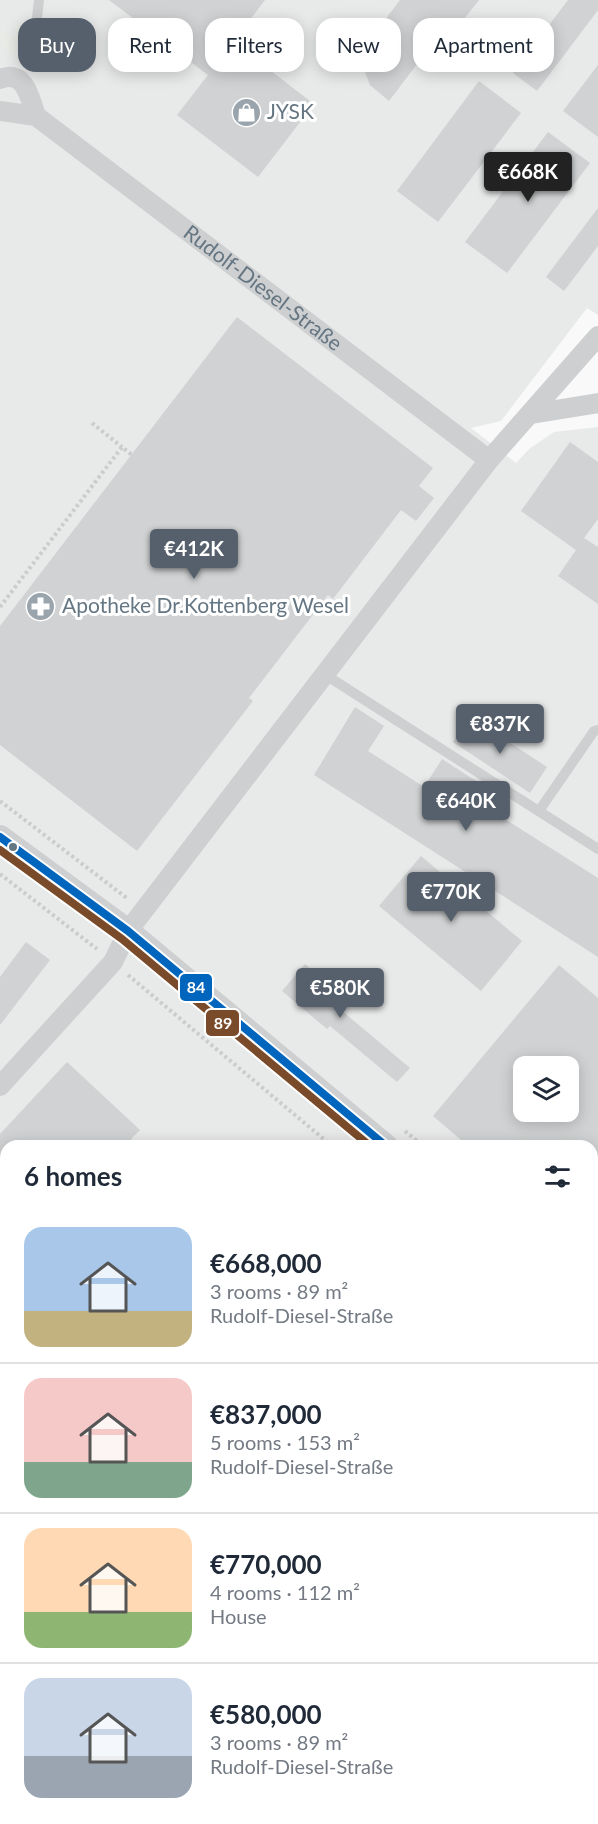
<!DOCTYPE html>
<html lang="en">
<head>
<meta charset="utf-8">
<style>
  :root { --surface:#fff; --page:#f2f2f3; --text:#1f2937; --muted:#747a83; --line:#e0e1e3; --accent:#56606c }
  body { margin:0; font-family:Lato,sans-serif; background:var(--page); color:var(--text); height:100vh; display:flex; flex-direction:column; font-size:22px; white-space:nowrap }
  * { box-sizing:border-box; margin:0 }
  p { font-size:20px; color:var(--muted) }
  .icon { flex:none; width:33px; height:33px; fill:none; stroke:currentColor; stroke-width:2; stroke-linecap:round; stroke-linejoin:round }
  .map { position:relative; flex:1; overflow:hidden }
  .panel { position:absolute; left:0px; top:1140px; width:598px; height:684px; display:flex; flex-direction:column; background:var(--surface); border-radius:18px 18px 0 0; box-shadow:0 3px 15px #0003 }
  .panel>* { flex:none }
  .hud { position:absolute; left:18px; top:18px; width:562px; height:54px; display:flex; gap:12px }
  .fabs { position:absolute; left:513px; top:1056px; display:grid; gap:12px }
  .fabs a { display:grid; place-items:center; width:66px; height:66px; border-radius:12px; background:var(--surface); box-shadow:0 3px 15px #0003; font-size:30px }
  .price { position:absolute; translate:-50% -51px; padding:0 14px; border-radius:6px; background:var(--accent); color:#fff; font-size:20px; line-height:39px; filter:drop-shadow(0 2px 3px #0008) }
  .price::after { content:''; position:absolute; left:50%; top:36px; width:18px; height:14px; margin-left:-9px; background:inherit; clip-path:polygon(0 0,100% 0,50% 100%) }
  .price.current { background:#222; color:#fff }
  ul { padding:0; list-style:none }
  li { display:flex; align-items:center; gap:18px; height:150px; padding:0 24px }
  li+li { border-top:2px solid var(--line) }
  li span { display:grid; place-items:center; flex:none; width:168px; height:120px; border-radius:18px; color:#555 }
  li>.icon { margin-inline-start:auto }
  span .icon { width:72px; height:72px; fill:#fffc; stroke-width:1 }
  li b { font-size:26px }
  h2 { display:flex; justify-content:space-between; align-items:center; height:72px; padding:0 24px; font-size:26px }
  .chip { padding:0 21px; border-radius:18px; background:var(--surface); box-shadow:0 3px 15px #0003; font-size:21px; line-height:54px }
  .chip.current { background:var(--accent); color:#fff }
  .map>svg:first-child { display:block }
  .built { fill:#e8e9e9; fill-rule:evenodd }
  .green { fill:#e8ebe6 }
  .building { fill:#d0d2d3; fill-rule:evenodd }
  .lines { fill:none; stroke-linecap:round; stroke-linejoin:round }
  .path { stroke:#cbcccd; stroke-width:4; stroke-dasharray:3 3; stroke-linecap:butt }
  .service { stroke:#cecfd0; stroke-width:10 }
  .minor { stroke:#cecfd0; stroke-width:20 }
  .tertiary { stroke:#cecfd0; stroke-width:24 }
  .bus-1-casing { stroke:#fff; stroke-width:12 }
  .bus-2-casing { stroke:#fff; stroke-width:12 }
  .bus-1 { stroke:#0065bd; stroke-width:8 }
  .bus-2 { stroke:#7a4b2a; stroke-width:8 }
  .bus-dot { fill:#657683; stroke:#fff; stroke-width:2 }
  .labels { text-anchor:middle; stroke-width:6; stroke-linejoin:round; paint-order:stroke }
  .poi-label { font-size:21px; fill:#657683; stroke:#fff; text-anchor:start }
  .street-label { font-size:21px; fill:#657683; stroke:#fff }
  .line-badge { stroke:#fff; stroke-width:2 }
  .badge-label { font-size:16px; text-anchor:middle; font-weight:bold; fill:#fff }
</style>
</head>
<body>
<div class="map">
<svg width="598" height="1824" viewBox="0 0 598 1824">
  <rect width="100%" height="100%" fill="#f9f9f9"/>
  <path class="built" d="M0 0H598V315L587 308 501 421 471 428 516 463 529 449 554 432 598 427V1824H0ZM524 1066H568V1112H524ZM6 1146H592V1818H6Z"/>
  <path class="green" d="M16 22 22 28 25 38 16 57 2 46 0 32 7 30 8 38 14 36Z"/>
  <g class="building">
    <path d="M109 0H265L233 42 314 104 258 177 177 115 208 75Z"/>
    <path d="M400 0H479L457 28 449 22 389 101 370 85 365 72 368 61 359 54Z"/>
    <path d="M568 0H598V10L537 91 513 73Z"/>
    <path d="M598 65V137L563 111Z"/>
    <path d="M479 81 521 113 438 222 397 191Z"/>
    <path d="M548 132 590 163 507 273 465 242Z"/>
    <path d="M598 208V246L564 291 546 277Z"/>
    <path d="M237 317 433 468 419 486 434 498 416 521 401 510 333 599 328 595 249 698 253 701 137 851 0 745V626Z"/>
    <path d="M570 442 598 462V519L584 538 598 547V604L558 576 576 550 521 511Z"/>
    <path d="M355 707 384 726 368 751 424 787 442 759 490 790 481 804 598 878V957L314 775Z"/>
    <path d="M469 716 547 767 530 793 453 742Z"/>
    <path d="M421 856 522 941 481 991 379 906Z"/>
    <path d="M26 942 50 960 0 1025V977Z"/>
    <path d="M305 964 350 1002 342 1011 410 1068 397 1082 330 1026 327 1029 282 991Z"/>
    <path d="M559 965 598 998V1174L592 1181V1146H468L433 1116ZM524 1066H568V1112H524Z"/>
    <path d="M67 1062 140 1130 131 1139 139 1146H6V1259L0 1253V1134Z"/>
    <path d="M0 1396H6V1471L0 1477Z"/>
    <path d="M6 1529V1550L0 1545V1535Z"/>
    <path d="M598 1574V1599L592 1594V1580Z"/>
    <path d="M592 1621 598 1625V1682L592 1689Z"/>
    <path d="M598 1723V1743L592 1738V1729Z"/>
    <path d="M592 1773 598 1778V1824H551L545 1819 541 1824H519L524 1818H592Z"/>
    <path d="M316 1818H426L421 1824H311Z"/>
  </g>
  <g class="lines">
    <g class="path">
      <path d="M92 423 122 447"/>
      <path d="M0 607 122 447 132 455"/>
      <path d="M0 801 128 899"/>
      <path d="M0 874 97 949"/>
      <path d="M128 975 332 1146"/>
      <path d="M405 1131 423 1146"/>
      <path d="M592 1288 598 1293"/>
      <path d="M592 1363 598 1368"/>
    </g>
    <g class="service">
      <path d="M33 27 37 18 39 0"/>
      <path d="M324 674 598 849"/>
      <path d="M539 811 594 731 598 730"/>
      <path d="M0 1741 6 1747"/>
    </g>
    <g class="minor">
      <path d="M0 79C25 69 30 98 36 116"/>
      <path id="s1" d="M0 111 36 116 489 460"/>
      <path d="M531 414 598 403"/>
      <path d="M0 1086 113 962 128 931 144 910 489 460 598 336"/>
      <path d="M29 1824 35 1818"/>
    </g>
    <g class="tertiary">
      <path d="M0 837 128 931 386 1146"/>
      <path d="M592 1320 598 1324"/>
    </g>
    <defs>
      <path id="bus-1" d="M0 837 128 931 386 1146"/>
      <path id="bus-2" d="M0 850 122 939 370 1146"/>
    </defs>
    <use href="#bus-1" class="bus-1-casing"/>
    <use href="#bus-2" class="bus-2-casing"/>
    <use href="#bus-1" class="bus-1"/>
    <use href="#bus-2" class="bus-2"/>
  </g>
  <defs>
    <symbol id="shop-disc" viewBox="-11 -11 22 22"><circle r="9.5" fill="#99a4ac" stroke="#fff"/><path d="M-5-2.5h2.3a2.7 3.5 0 0 1 5.4 0H5L5.5 6h-11ZM-1.5-2.5h3a1.5 2.3 0 0 0-3 0Z" fill="#fff"/></symbol>
    <symbol id="pharmacy-disc" viewBox="-11 -11 22 22"><circle r="9.5" fill="#99a4ac" stroke="#fff"/><path d="M-2-6h4v4h4v4h-4v4h-4v-4h-4v-4h4Z" fill="#fff"/></symbol>
  </defs>
  <g fill-rule="evenodd">
    <use href="#shop-disc" x="230" y="96" width="33" height="33"/>
    <use href="#pharmacy-disc" x="24" y="590" width="33" height="33"/>
  </g>
  <circle class="bus-dot" cx="13" cy="847" r="5"/>
  <g class="labels">
    <g class="poi-label">
      <text x="267" y="119">JYSK</text>
      <text x="62" y="613">Apotheke Dr.Kottenberg Wesel</text>
    </g>
    <g class="street-label">
      <text dy="7" stroke="none"><textPath href="#s1" startOffset="321">Rudolf-Diesel-Straße</textPath></text>
    </g>
  </g>
  <g class="line-badge">
    <rect x="179" y="973" width="34" height="29" rx="6" fill="#0065bd"/>
    <rect x="205" y="1009" width="35" height="28" rx="6" fill="#7a4b2a"/>
  </g>
  <g class="badge-label">
    <text x="196" y="993">84</text>
    <text x="223" y="1029">89</text>
  </g>
</svg>
<div class="fabs">
<a><svg class="icon" aria-label="layers" viewBox="0 0 24 24"><path d="M12 4l9 5-9 5-9-5zM3 14l9 5 9-5"/></svg></a>
</div>
<b class="price current" style="left:528px;top:203px">€668K</b>
<b class="price" style="left:194px;top:580px">€412K</b>
<b class="price" style="left:500px;top:755px">€837K</b>
<b class="price" style="left:466px;top:832px">€640K</b>
<b class="price" style="left:451px;top:923px">€770K</b>
<b class="price" style="left:340px;top:1019px">€580K</b>
<div class="hud">
<a class="chip current">Buy</a>
<a class="chip">Rent</a>
<a class="chip">Filters</a>
<a class="chip">New</a>
<a class="chip">Apartment</a>
</div>
<section class="panel">
<h2>6 homes<svg class="icon" aria-label="filters" viewBox="0 0 24 24"><path d="M4 7h16M4 17h16"/><circle cx="9" cy="7" r="2"/><circle cx="15" cy="17" r="2"/></svg></h2>
<ul>
<li><span style="background:linear-gradient(#a9c7e8 70%,#c2b280 0)"><svg class="icon" aria-label="home" viewBox="0 0 24 24"><path d="M3 11l9-7 9 7M6 9v11h12V9"/></svg></span><div><b>€668,000</b><p>3 rooms · 89 m²</p><p>Rudolf-Diesel-Straße</p></div></li>
<li><span style="background:linear-gradient(#f6c9c9 70%,#7fa58c 0)"><svg class="icon" aria-label="home" viewBox="0 0 24 24"><path d="M3 11l9-7 9 7M6 9v11h12V9"/></svg></span><div><b>€837,000</b><p>5 rooms · 153 m²</p><p>Rudolf-Diesel-Straße</p></div></li>
<li><span style="background:linear-gradient(#ffd9b3 70%,#8fb573 0)"><svg class="icon" aria-label="home" viewBox="0 0 24 24"><path d="M3 11l9-7 9 7M6 9v11h12V9"/></svg></span><div><b>€770,000</b><p>4 rooms · 112 m²</p><p>House</p></div></li>
<li><span style="background:linear-gradient(#c9d6e8 65%,#9aa5b1 0)"><svg class="icon" aria-label="home" viewBox="0 0 24 24"><path d="M3 11l9-7 9 7M6 9v11h12V9"/></svg></span><div><b>€580,000</b><p>3 rooms · 89 m²</p><p>Rudolf-Diesel-Straße</p></div></li>
</ul>
</section>
</div>
</body>
</html>
